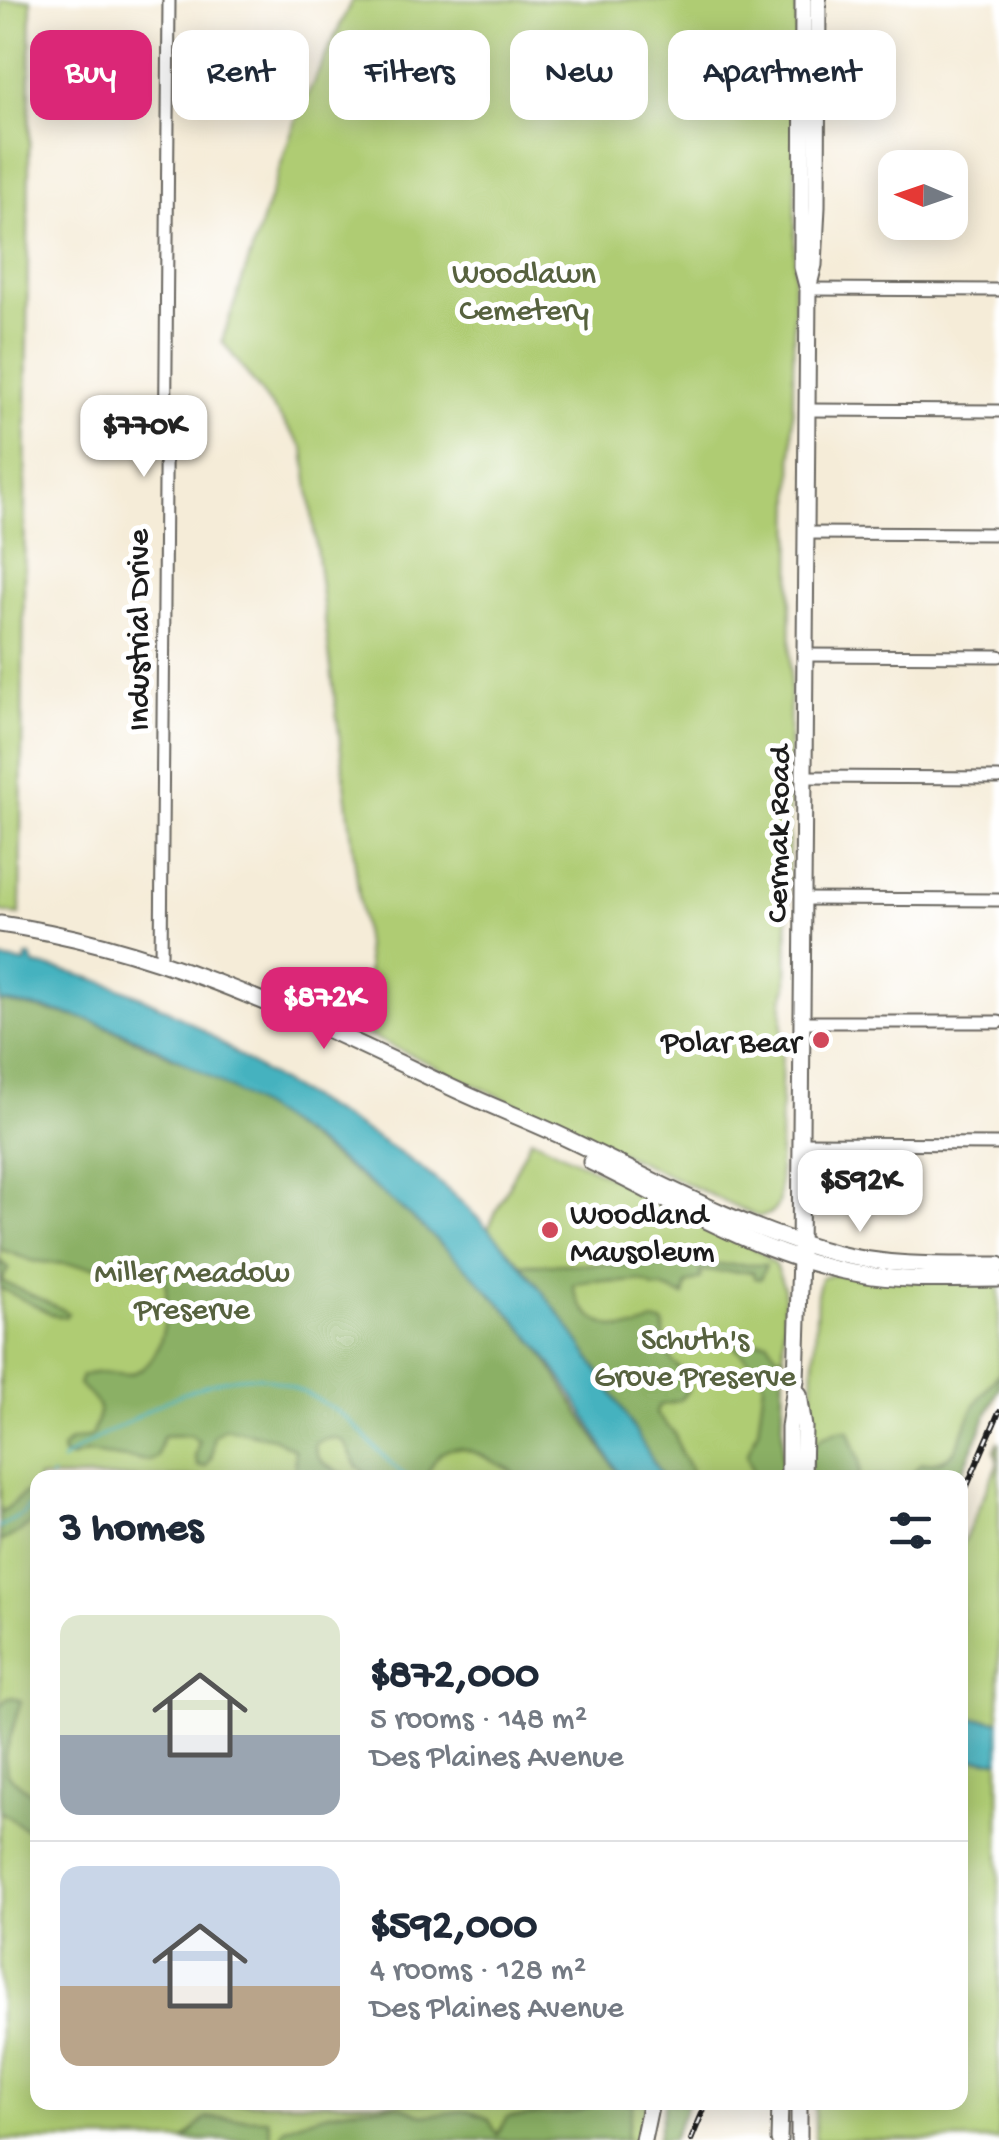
<!DOCTYPE html>
<html lang="en">
<head>
<meta charset="utf-8">
<style>
  :root { --surface:#fff; --page:#f2f2f3; --text:#1f2937; --muted:#747a83; --line:#e0e1e3; --accent:#db2777 }
  body { margin:0; font-family:"Gochi Hand",sans-serif; background:var(--page); color:var(--text); height:100vh; display:flex; flex-direction:column; font-size:38px; white-space:nowrap }
  * { box-sizing:border-box; margin:0 }
  p { font-size:32px; color:var(--muted) }
  .icon { flex:none; width:55px; height:55px; fill:none; stroke:currentColor; stroke-width:2; stroke-linecap:round; stroke-linejoin:round }
  .map { position:relative; flex:1; overflow:hidden }
  .panel { position:absolute; left:30px; top:1470px; width:938px; height:640px; display:flex; flex-direction:column; background:var(--surface); border-radius:20px; box-shadow:0 5px 25px #0003 }
  .panel>* { flex:none }
  .guide { position:absolute; left:30px; top:30px; width:940px; height:90px; display:flex; gap:20px }
  .needle { width:65px; rotate:272deg }
  .buttons { position:absolute; left:878px; top:150px; display:grid; gap:20px }
  .buttons a { display:grid; place-items:center; width:90px; height:90px; border-radius:20px; background:var(--surface); box-shadow:0 5px 25px #0003; font-size:50px }
  .price { position:absolute; translate:-50% -85px; padding:0 22px; border-radius:20px; background:#fff; color:#222; font-size:32px; line-height:65px; filter:drop-shadow(0 2px 5px #0008) }
  .price::after { content:''; position:absolute; left:50%; top:60px; width:30px; height:22px; margin-left:-15px; background:inherit; clip-path:polygon(0 0,100% 0,50% 100%) }
  .price.active { background:var(--accent); color:#fff }
  ul { padding:0; list-style:none }
  li { display:flex; align-items:center; gap:30px; height:250px; padding:0 30px }
  li+li { border-top:2px solid var(--line) }
  li span { display:grid; place-items:center; flex:none; width:280px; height:200px; border-radius:20px; color:#555 }
  li>.icon { margin-inline-start:auto }
  span .icon { width:120px; height:120px; fill:#fffc; stroke-width:1 }
  li b { font-size:42px }
  h2 { display:flex; justify-content:space-between; align-items:center; height:120px; padding:0 30px; font-size:42px }
  .pill { padding:0 35px; border-radius:20px; background:var(--surface); box-shadow:0 5px 25px #0003; font-size:35px; line-height:90px }
  .pill.active { background:var(--accent); color:#fff }
  .map>svg:first-child { display:block }
  .green { fill:#afcc73; stroke:#667448; stroke-width:2.5 }
  .forest { fill:#8bb065; stroke:#546640; stroke-width:2.5 }
  .water { fill:#44b2bf; stroke:#30676e; stroke-width:2.5 }
  .lines { fill:none; stroke-linecap:round; stroke-linejoin:round }
  .stream { stroke:#44b2bf; stroke-width:2.5 }
  .minor-casing { stroke:#68655e; stroke-width:15 }
  .major-casing { stroke:#68655e; stroke-width:19 }
  .minor { stroke:#fff; stroke-width:11 }
  .major { stroke:#fff; stroke-width:15 }
  .rail-casing { stroke:#1c1c1c; stroke-width:6 }
  .rail { stroke:#fff; stroke-width:2.5; stroke-dasharray:8; stroke-linecap:butt }
  .poi-dot { fill:#d1495b; stroke:#fff; stroke-width:4 }
  .labels { text-anchor:middle; stroke-width:10; stroke-linejoin:round; paint-order:stroke }
  .park-label { font-size:32px; fill:#57623f; stroke:#fff }
  .street-label { font-size:32px; fill:#1c1c1c; stroke:#fff }
  .poi-label { font-size:32px; fill:#1c1c1c; stroke:#fff; text-anchor:end }
</style>
</head>
<body>
<div class="map">
<svg width="999" height="2140" viewBox="0 0 999 2140">
  <rect width="100%" height="100%" fill="#fff"/>
  <filter id="ink" filterUnits="userSpaceOnUse"><feTurbulence type="fractalNoise" baseFrequency=".01" numOctaves="2"/><feDisplacementMap in="SourceGraphic" scale="20" xChannelSelector="R" yChannelSelector="G"/><feConvolveMatrix kernelMatrix="1 2 1 2 8 2 1 2 1" color-interpolation-filters="sRGB"/></filter>
  <filter id="wash" filterUnits="userSpaceOnUse"><feTurbulence type="fractalNoise" baseFrequency=".0048" numOctaves="4" result="noise"/><feDisplacementMap in="SourceGraphic" scale="40" xChannelSelector="R" yChannelSelector="G"/><feGaussianBlur stdDeviation="2.25" result="paint"/><feColorMatrix in="noise" values="0 0 0 0 0 0 0 0 0 0 0 0 0 0 0 0 0 1.4 0 .05"/><feComposite in="paint" operator="in"/></filter>
  <g filter="url(#wash)">
    <rect width="100%" height="100%" fill="#f5ecd8"/>
    <g class="green">
      <path d="M0 0H31L20 915 0 912Z"/>
      <path d="M352 0H797L787 986 783 1000 779 1200C776 1213 767 1217 756 1216L342 1023 368 970 304 449 222 341 295 122Z"/>
      <path d="M0 1001 620 1477 38 1478V2102L647 2103 639 2140H0Z"/>
      <path d="M531 1138 759 1251 775 1265 784 1287 782 1477H662L521 1264 488 1229Z"/>
      <path d="M834 1274 999 1285V1386L960 1477 809 1478 817 1294 821 1278Z"/>
      <path d="M999 1441V1721L960 1717V1550L998 1463 995 1450Z"/>
      <path d="M960 1758 999 1761V2140H815V2103L960 2102Z"/>
    </g>
    <g class="forest">
      <path d="M0 1001 91 1020 190 1065 265 1108 398 1205 475 1275 538 1346 620 1477H517C510 1467 501 1466 490 1460 461 1444 439 1440 427 1477 410 1477 384 1482 369 1475 341 1462 357 1425 315 1443 314 1464 333 1468 349 1477H291L295 1468 294 1449 273 1438 225 1428 214 1436 212 1456 206 1466H198L195 1456 199 1442 191 1435 163 1436 157 1457 150 1461 88 1453 70 1458 63 1455 62 1449 70 1441 91 1436C105 1403 101 1408 79 1384L82 1376C101 1369 110 1376 128 1374 165 1368 169 1308 165 1279L150 1272 32 1261 0 1249Z"/>
      <path d="M0 1261 9 1268 1 1281 62 1309 68 1313 65 1317 56 1316 0 1288Z"/>
      <path d="M521 1264 766 1265 760 1279 754 1278 753 1272 701 1271V1278L687 1284 684 1296 663 1288H653C638 1275 630 1284 614 1282 599 1279 587 1280 573 1285 580 1322 623 1340 655 1321L664 1324V1345L673 1362 689 1377 688 1390 680 1400 658 1406 656 1414 675 1434 681 1453 691 1469 687 1477H662C619 1402 576 1331 521 1264Z"/>
      <path d="M735 1341H768L778 1356 784 1355 782 1477H754L747 1455 758 1429 764 1383 759 1370 735 1348Z"/>
      <path d="M999 1372V1387L960 1477H909L921 1463C963 1466 959 1433 975 1405 982 1393 992 1384 999 1372Z"/>
      <path d="M845 1430 849 1431 859 1459 860 1477 809 1478C810 1446 810 1436 845 1430Z"/>
      <path d="M37 1483C38 1523 36 1524 0 1542V1514Z"/>
      <path d="M13 1697 21 1701 5 1756 7 1774 37 1798V1837L0 1811V1707L6 1699Z"/>
      <path d="M591 2103H633L625 2140H279L283 2129C318 2113 356 2105 396 2106 407 2107 417 2115 427 2115 456 2116 455 2103 489 2119L497 2135 508 2117 570 2113 591 2107Z"/>
      <path d="M665 2103H688L672 2140H657Z"/>
      <path d="M207 2118 268 2119 271 2140H183C193 2135 197 2124 207 2118Z"/>
    </g>
    <g class="water">
      <path d="M31 956 34 965C93 974 145 995 196 1026 218 1039 237 1056 259 1069 312 1102 370 1130 421 1168 527 1250 596 1362 662 1477H620C596 1432 567 1382 535 1342 448 1239 343 1154 226 1086 183 1061 137 1035 89 1020 60 1011 30 1006 0 1001V959L26 963V957Z"/>
      <path d="M960 1717 999 1721V1761L960 1758Z"/>
    </g>
    <g class="lines">
      <g class="stream">
        <path d="M62 1461C76 1447 115 1430 135 1418 165 1399 228 1370 265 1378 291 1384 326 1402 347 1419 369 1438 385 1461 408 1478"/>
        <path d="M50 1478 52 1475"/>
        <path d="M0 1527 23 1514 38 1495"/>
      </g>
    </g>
  </g>
  <g filter="url(#ink)">
    <g class="lines">
      <defs>
        <g id="minor">
          <path d="M808 289 999 290"/>
          <path d="M807 410 999 411"/>
          <path d="M806 533 999 534"/>
          <path d="M805 655 999 656"/>
          <path d="M805 777 999 778"/>
          <path d="M803 899 999 900"/>
          <path d="M161 961 169 0"/>
          <path d="M802 1022H999"/>
          <path d="M801 1143 999 1144"/>
        </g>
        <g id="major">
          <path d="M803 0 802 267 807 286"/>
          <path d="M0 924C159 946 302 1017 446 1085 487 1105 529 1120 570 1140 655 1181 742 1229 834 1253 888 1267 944 1265 999 1265"/>
          <path d="M591 1162C678 1204 763 1258 860 1274 906 1282 953 1279 999 1279"/>
          <path d="M799 1394 804 1427 803 1478"/>
          <path d="M789 1478V1427L796 1380 800 1258 808 289 814 265 817 207 818 0"/>
          <path d="M643 2140 651 2102"/>
          <path d="M779 2140 780 2102"/>
          <path d="M799 2140V2102"/>
        </g>
      </defs>
      <use href="#minor" class="minor-casing"/>
      <use href="#major" class="major-casing"/>
      <use href="#minor" class="minor"/>
      <use href="#major" class="major"/>
      <defs>
        <g id="rail">
          <path d="M960 1502 999 1412"/>
          <path d="M691 2140 707 2102"/>
        </g>
      </defs>
      <use href="#rail" class="rail-casing"/>
      <use href="#rail" class="rail"/>
    </g>
  </g>
  <g class="poi-dot">
    <circle cx="821" cy="1040" r="10"/>
    <circle cx="550" cy="1230" r="10"/>
  </g>
  <g class="labels">
    <g class="park-label">
      <text x="524" y="282">Woodlawn<tspan x="524" dy="37">Cemetery</tspan></text>
      <text x="192" y="1281">Miller Meadow<tspan x="192" dy="37">Preserve</tspan></text>
      <text x="695" y="1348">Schuth's<tspan x="695" dy="37">Grove Preserve</tspan></text>
    </g>
    <g class="street-label">
      <text transform="translate(136 630) rotate(-90)" y="11">Industrial Drive</text>
      <text transform="translate(776 834) rotate(-89)" y="11">Cermak Road</text>
    </g>
    <g class="poi-label">
      <text x="801" y="1051">Polar Bear</text>
      <text x="570" y="1223" text-anchor="start">Woodland<tspan x="570" dy="37">Mausoleum</tspan></text>
    </g>
  </g>
</svg>
<div class="buttons">
<a><svg class="needle" viewBox="-14 -14 28 28"><path d="M0-13l5 13h-10z" fill="#e53935"/><path d="M0 13l5-13h-10z" fill="#747a83"/></svg></a>
</div>
<b class="price" style="left:144px;top:480px">$770K</b>
<b class="price active" style="left:324px;top:1052px">$872K</b>
<b class="price" style="left:860px;top:1235px">$592K</b>
<div class="guide">
<a class="pill active">Buy</a>
<a class="pill">Rent</a>
<a class="pill">Filters</a>
<a class="pill">New</a>
<a class="pill">Apartment</a>
</div>
<section class="panel">
<h2>3 homes<svg class="icon" aria-label="filters" viewBox="0 0 24 24"><path d="M4 7h16M4 17h16"/><circle cx="9" cy="7" r="2"/><circle cx="15" cy="17" r="2"/></svg></h2>
<ul>
<li><span style="background:linear-gradient(#dfe7d0 60%,#9aa5b1 0)"><svg class="icon" aria-label="home" viewBox="0 0 24 24"><path d="M3 11l9-7 9 7M6 9v11h12V9"/></svg></span><div><b>$872,000</b><p>5 rooms · 148 m²</p><p>Des Plaines Avenue</p></div></li>
<li><span style="background:linear-gradient(#c9d6e8 60%,#b9a48a 0)"><svg class="icon" aria-label="home" viewBox="0 0 24 24"><path d="M3 11l9-7 9 7M6 9v11h12V9"/></svg></span><div><b>$592,000</b><p>4 rooms · 128 m²</p><p>Des Plaines Avenue</p></div></li>
</ul>
</section>
</div>
</body>
</html>
